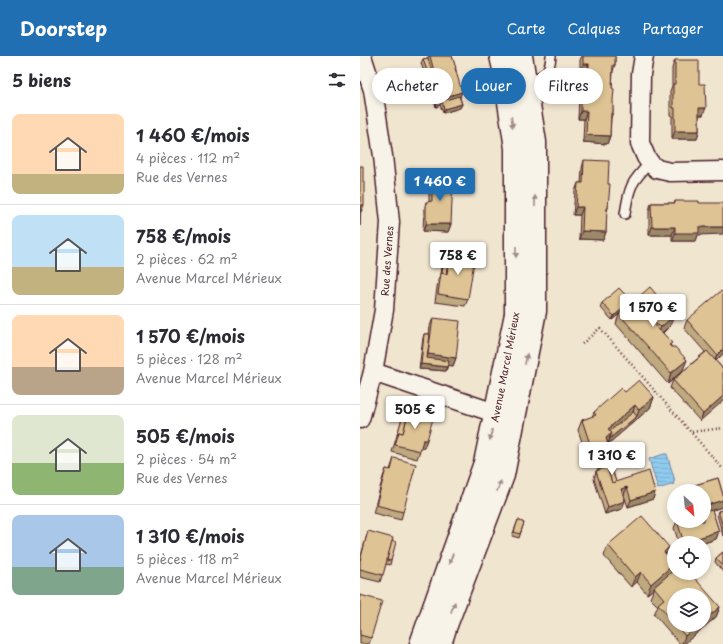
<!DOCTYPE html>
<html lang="fr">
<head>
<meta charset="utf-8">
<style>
  :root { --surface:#fff; --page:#f7f7f7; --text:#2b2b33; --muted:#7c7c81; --line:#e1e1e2; --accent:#1f6fb2 }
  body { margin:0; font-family:"Playpen Sans",sans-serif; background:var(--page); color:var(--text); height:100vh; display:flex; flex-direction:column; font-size:15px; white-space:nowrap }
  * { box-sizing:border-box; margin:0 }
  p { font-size:13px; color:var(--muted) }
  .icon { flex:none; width:22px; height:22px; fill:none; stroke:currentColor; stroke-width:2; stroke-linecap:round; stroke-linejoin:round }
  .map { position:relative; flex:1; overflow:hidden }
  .panel { display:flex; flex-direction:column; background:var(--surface); width:360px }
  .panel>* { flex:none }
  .guide { position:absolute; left:12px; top:12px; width:291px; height:36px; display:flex; gap:8px }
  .needle { width:26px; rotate:153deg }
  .controls { position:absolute; left:307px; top:428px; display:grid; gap:8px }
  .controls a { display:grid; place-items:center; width:44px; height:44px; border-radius:50%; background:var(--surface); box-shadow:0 2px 6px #0003; font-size:20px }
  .price { position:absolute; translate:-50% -34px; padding:0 9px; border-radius:4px; background:#fff; color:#222; font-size:13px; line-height:26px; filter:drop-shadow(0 1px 2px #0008) }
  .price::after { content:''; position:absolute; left:50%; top:24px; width:12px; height:9px; margin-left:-6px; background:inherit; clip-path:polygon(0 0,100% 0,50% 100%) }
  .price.current { background:var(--accent); color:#fff }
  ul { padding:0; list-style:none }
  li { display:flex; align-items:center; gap:12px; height:100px; padding:0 12px }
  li+li { border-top:1px solid var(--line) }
  li span { display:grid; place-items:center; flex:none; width:112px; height:80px; border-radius:8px; color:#555 }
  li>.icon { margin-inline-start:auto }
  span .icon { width:48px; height:48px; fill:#fffc; stroke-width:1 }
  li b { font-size:17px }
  h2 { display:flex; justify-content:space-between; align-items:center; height:48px; padding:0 12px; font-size:17px }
  .tag { padding:0 14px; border-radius:18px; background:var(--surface); box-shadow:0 2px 6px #0003; font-size:14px; line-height:36px }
  .tag.current { background:var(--accent); color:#fff }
  header { display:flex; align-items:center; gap:24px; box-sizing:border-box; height:56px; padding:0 20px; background:var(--accent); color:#fff }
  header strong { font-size:19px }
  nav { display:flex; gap:22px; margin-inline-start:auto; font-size:14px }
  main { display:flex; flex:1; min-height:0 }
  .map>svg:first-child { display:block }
  .water { fill:url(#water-rules); stroke:#7386a1 }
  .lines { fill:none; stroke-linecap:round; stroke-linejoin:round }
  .service-casing { stroke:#4a1f2b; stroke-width:12 }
  .minor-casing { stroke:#4a1f2b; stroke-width:21 }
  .secondary-casing { stroke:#4a1f2b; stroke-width:25 }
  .path { stroke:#4a1f2b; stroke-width:2.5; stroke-dasharray:1 3; stroke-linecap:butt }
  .service { stroke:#f7f3e8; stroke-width:9 }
  .minor { stroke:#f7f3e8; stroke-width:18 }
  .secondary { stroke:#f7f3e8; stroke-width:22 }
  .wall { fill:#bfa97f; stroke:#4a1f2b; fill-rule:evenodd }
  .shaded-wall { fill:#9b8968; stroke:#4a1f2b }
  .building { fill:#dec494; stroke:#4a1f2b }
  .oneway { fill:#a0898a }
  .labels { text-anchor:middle; stroke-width:4; stroke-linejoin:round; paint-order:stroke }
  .street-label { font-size:10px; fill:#4a1f2b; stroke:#f7f3e8 }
</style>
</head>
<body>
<header>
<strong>Doorstep</strong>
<nav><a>Carte</a><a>Calques</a><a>Partager</a></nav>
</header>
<main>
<section class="panel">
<h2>5 biens<svg class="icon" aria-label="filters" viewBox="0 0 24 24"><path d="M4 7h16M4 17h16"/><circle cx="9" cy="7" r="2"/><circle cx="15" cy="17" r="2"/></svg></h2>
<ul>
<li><span style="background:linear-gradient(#ffd9b3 75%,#c2b280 0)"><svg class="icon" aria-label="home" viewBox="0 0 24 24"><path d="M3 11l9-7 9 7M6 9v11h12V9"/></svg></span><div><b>1 460 €/mois</b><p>4 pièces · 112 m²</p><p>Rue des Vernes</p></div></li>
<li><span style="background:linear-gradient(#bfe0f5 65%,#c2b280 0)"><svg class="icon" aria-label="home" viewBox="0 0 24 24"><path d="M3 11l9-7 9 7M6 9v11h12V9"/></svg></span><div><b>758 €/mois</b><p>2 pièces · 62 m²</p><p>Avenue Marcel Mérieux</p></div></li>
<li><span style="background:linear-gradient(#ffd9b3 65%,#b9a48a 0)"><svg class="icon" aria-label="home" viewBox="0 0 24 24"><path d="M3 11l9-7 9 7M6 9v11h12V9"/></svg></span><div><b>1 570 €/mois</b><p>5 pièces · 128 m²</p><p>Avenue Marcel Mérieux</p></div></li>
<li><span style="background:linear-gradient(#dfe7d0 60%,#8fb573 0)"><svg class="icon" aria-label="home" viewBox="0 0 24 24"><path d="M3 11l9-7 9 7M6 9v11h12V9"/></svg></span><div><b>505 €/mois</b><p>2 pièces · 54 m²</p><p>Rue des Vernes</p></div></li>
<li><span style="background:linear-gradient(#a9c7e8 65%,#7fa58c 0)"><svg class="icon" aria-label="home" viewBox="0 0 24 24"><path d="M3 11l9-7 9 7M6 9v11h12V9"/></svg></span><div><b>1 310 €/mois</b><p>5 pièces · 118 m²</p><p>Avenue Marcel Mérieux</p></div></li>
</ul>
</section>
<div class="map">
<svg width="363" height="588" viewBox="0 0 363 588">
  <defs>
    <pattern id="water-rules" width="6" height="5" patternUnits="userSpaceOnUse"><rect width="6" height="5" fill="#8fcbef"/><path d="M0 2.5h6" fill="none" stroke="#7daecd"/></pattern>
  </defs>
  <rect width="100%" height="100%" fill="#f0e5cf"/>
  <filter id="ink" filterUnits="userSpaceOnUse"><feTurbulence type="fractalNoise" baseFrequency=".025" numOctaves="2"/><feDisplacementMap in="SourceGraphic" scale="8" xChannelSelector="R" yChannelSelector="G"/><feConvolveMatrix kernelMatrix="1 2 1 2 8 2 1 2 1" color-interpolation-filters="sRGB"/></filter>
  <g filter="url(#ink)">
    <path class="water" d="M304 398H307L315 425 313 426 314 428 298 433 289 403Z"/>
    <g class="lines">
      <defs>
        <g id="service">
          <path d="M166 25C182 22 190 18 191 0"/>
          <path d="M265 158C269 131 271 126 290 107"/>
        </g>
        <g id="minor">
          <path d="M284 0 281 18 280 87 286 101 290 107 297 113 310 116 363 115"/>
          <path d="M13 316 126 354 136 356"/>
          <path d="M0 363 13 316 24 254 30 166 23 100 13 34 2 0"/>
        </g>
        <g id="secondary">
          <path d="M61 588 125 407 156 258V92L144 13 141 0"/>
          <path d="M80 588 86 569 143 419 175 255V86L161 0"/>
        </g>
      </defs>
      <use href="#service" class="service-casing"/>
      <use href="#minor" class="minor-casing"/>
      <use href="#secondary" class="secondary-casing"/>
      <g class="path">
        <path d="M222 288 240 272 363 413"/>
        <path d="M332 376 363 372"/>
      </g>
      <use href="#service" class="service"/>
      <use href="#minor" class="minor"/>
      <use href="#secondary" class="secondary"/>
    </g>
    <g class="wall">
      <path d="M68 0H92L96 14 100 42 102 48 100 52 83 57 80 49 76 51 61 7 63 3 68 2Z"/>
      <path d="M222 0H255V9L253 15 252 32 253 56 251 62 250 80 247 88 223 86 224 63H218L219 39 222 31H225L226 16H220V4Z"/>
      <path d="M315 4 339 28 343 59H339V75L337 83H312V60L310 59V35L312 30V12Z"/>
      <path d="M224 104 248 128V152L246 158V176L243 184 219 183 220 159H213L215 135 218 127H221L222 112Z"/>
      <path d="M72 120 91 168 88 176 63 175 64 154 66 146H69V128Z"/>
      <path d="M315 145 338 179 336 185H312V179H289V155L291 147H314Z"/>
      <path d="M90 196 108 243 105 250 75 246 78 224 81 218 83 203 84 199 89 200Z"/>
      <path d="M271 245 270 249 310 270 303 277 311 290 323 314 308 328 256 268 259 258 252 264 240 251 242 247Z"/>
      <path d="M73 262 96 302 93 310 88 309 86 315 59 313 63 282 64 278H69L70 270Z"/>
      <path d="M327 264 363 298 356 305 363 313 340 365 310 332 313 324 345 296 324 272Z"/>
      <path d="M265 336 294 341 290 352 248 388 254 407 252 413 256 426 295 436 293 443 268 451 264 439H263L262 453 245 458 234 423 236 415 238 414 235 406 229 407 218 374 222 364 232 361 234 356Z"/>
      <path d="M49 354 64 392H61L57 403 32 396 44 356 48 357Z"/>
      <path d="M34 402 43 456 41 464 13 457 23 421 26 413 30 414Z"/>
      <path d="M358 422 363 439V448L362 451 352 454 359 475 356 483 344 487H319L314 472 317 465H344V435H322V433Z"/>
      <path d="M363 454V480L357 459 358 455Z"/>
      <path d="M158 464 164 467 159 482 152 480Z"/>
      <path d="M8 475 32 485 31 505 30 509 26 508 20 526 0 521V503Z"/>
      <path d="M248 489 309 491 307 498 311 516 328 523 360 551 356 561 324 588H320L294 558 298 550 290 542 294 533 287 538 277 526 271 531 244 500ZM314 539 344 569H314Z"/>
      <path d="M363 496V516L355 506 356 502Z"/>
      <path d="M0 539 11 582 9 588H0Z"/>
    </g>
    <g class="shaded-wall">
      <path d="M223 8H229L226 16H220Z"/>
      <path d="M102 36 99 44 82 45 80 49 76 51 78 43Z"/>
      <path d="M102 48 100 52 83 57 84 53Z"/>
      <path d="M339 52H346L343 59H337Z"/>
      <path d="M221 55H227L224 63H218Z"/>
      <path d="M315 75H339L337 83H312Z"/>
      <path d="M226 79 250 80 247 88 223 86Z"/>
      <path d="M1 149H4L1 156H0Z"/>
      <path d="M216 151H223L220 159H213Z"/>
      <path d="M66 168H91L88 176 63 175Z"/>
      <path d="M292 171H315L312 179H289Z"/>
      <path d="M339 171H363V178L338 179 336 185H312L315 177Z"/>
      <path d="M222 175 246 176 243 184 219 183Z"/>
      <path d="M271 245 270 249 252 264 254 260Z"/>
      <path d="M314 260 310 270 297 281 301 271Z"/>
      <path d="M363 293V298L354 306 357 299Z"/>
      <path d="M68 298 96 302 93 310 65 306Z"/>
      <path d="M327 304 323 314 308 328 311 317Z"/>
      <path d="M61 308 87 311 86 315 59 313Z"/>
      <path d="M363 340V345L340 365 343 358Z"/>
      <path d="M294 341 290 352 248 388 249 383 277 360 279 354Z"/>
      <path d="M275 349 272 360 247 381 248 373Z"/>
      <path d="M252 377 248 388 246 382Z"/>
      <path d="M63 384H67L64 392H60Z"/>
      <path d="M239 395 235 406 229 407 233 397Z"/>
      <path d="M254 407 250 417 240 420 243 410Z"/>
      <path d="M267 431 264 439 258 441 261 433Z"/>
      <path d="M295 436 293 443 268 451 271 444Z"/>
      <path d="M363 444V448L362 451 344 457V450Z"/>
      <path d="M265 445 262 453 245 458 248 451Z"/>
      <path d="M359 475 356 483 344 487H324Z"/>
      <path d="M309 491 305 502 304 496Z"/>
      <path d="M314 508 311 518 294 531V533L287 538 291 528Z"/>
      <path d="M281 516 277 526 271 531 275 521Z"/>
      <path d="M360 551 356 561 324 588H322L325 580 338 569H344V564Z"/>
    </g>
    <g class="building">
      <path d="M70 0H92L96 12H95L102 36 78 43 71 20 75 19Z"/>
      <path d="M223 0H255V9H253L252 32 254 33 253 44V56L251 57 250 80 226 79 227 55H221V43L222 31H228L229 8H223Z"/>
      <path d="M68 2 73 20H71L70 24 63 3Z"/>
      <path d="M315 4H339V28H345L346 52H339V75H315V52H313V28H315Z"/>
      <path d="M99 40 102 48 84 53 82 45Z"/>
      <path d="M224 104 249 105 248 128H250L248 152H247L246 176 222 175 223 151H216L218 127H223Z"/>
      <path d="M0 110H3V126H4V149H1L0 170Z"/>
      <path d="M72 120 93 122 91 168H66V146L72 145Z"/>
      <path d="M315 145H339V147H363V171H339V177H315V171H292L291 147H315Z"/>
      <path d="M90 196 115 200 108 243 78 238 81 217 87 218Z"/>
      <path d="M84 199 89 200 86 218 82 217Z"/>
      <path d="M290 231 314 260 301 271 296 268V271L298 274 301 275 312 287 309 289 311 291H315L327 304 311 317 259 258Z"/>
      <path d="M259 232 271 245 254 260 242 247Z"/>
      <path d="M361 235 363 238V293L357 299 327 264Z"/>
      <path d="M73 262 100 265 96 302 68 298Z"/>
      <path d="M64 278H70L67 302 89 305 87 311 61 308Z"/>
      <path d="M347 295 363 313V340L343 358 313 324Z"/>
      <path d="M279 324 294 341 279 354 275 349 248 373 252 377 246 382 254 407 243 410 239 395 233 397 222 364 236 359 234 356 261 332 265 336Z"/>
      <path d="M49 354 74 359 67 384H63L60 395 35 389 39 376 43 377Z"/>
      <path d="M44 356 48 357 43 377 39 376 37 379Z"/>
      <path d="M273 356 277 360 249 383 252 377 250 375Z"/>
      <path d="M34 402 56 408 43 456 16 449 26 413 31 414Z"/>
      <path d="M247 411 252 427 289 415 295 436 271 444 267 431 261 433 265 445 248 451 236 415Z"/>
      <path d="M252 413 256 426 252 427 248 414Z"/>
      <path d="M358 422 363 439V444L344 450V435H323L322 433Z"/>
      <path d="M352 454 359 475 324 487 317 465H344V456Z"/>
      <path d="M363 454V471L358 455Z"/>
      <path d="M282 460 309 491 304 496 314 507V508L291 528 281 516 275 521 248 489Z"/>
      <path d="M158 464 164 467 160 478 154 476Z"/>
      <path d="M8 475 33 482 23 519 0 513V505Z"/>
      <path d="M32 485 36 486 31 505 27 504Z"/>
      <path d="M363 496V510L356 502Z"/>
      <path d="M314 514V517H322L328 523 332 519 360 551 344 564V539H314V566L298 548 304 543 294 531Z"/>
      <path d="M0 539 22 545 11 582 0 579Z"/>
      <path d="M316 569H338L325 580Z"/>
    </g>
    <defs><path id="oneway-solid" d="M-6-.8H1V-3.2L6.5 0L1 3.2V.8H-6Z"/></defs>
    <g class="oneway">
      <use href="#oneway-solid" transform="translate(152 66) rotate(82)"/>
      <use href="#oneway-solid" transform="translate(175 145) rotate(-90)"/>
      <use href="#oneway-solid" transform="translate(156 196) rotate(90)"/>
      <use href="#oneway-solid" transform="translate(166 303) rotate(-79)"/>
      <use href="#oneway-solid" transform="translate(131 379) rotate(102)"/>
      <use href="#oneway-solid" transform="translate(139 430) rotate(-69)"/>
      <use href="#oneway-solid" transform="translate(91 503) rotate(110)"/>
      <use href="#oneway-solid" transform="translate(93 551) rotate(-69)"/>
    </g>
  </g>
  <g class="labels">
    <g class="street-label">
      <text transform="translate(27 205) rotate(-86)" y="4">Rue des Vernes</text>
      <text transform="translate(145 311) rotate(-79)" y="4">Avenue Marcel Mérieux</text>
    </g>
  </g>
</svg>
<div class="controls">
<a><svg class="needle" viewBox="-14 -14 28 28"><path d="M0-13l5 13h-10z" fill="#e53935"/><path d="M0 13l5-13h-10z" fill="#7c7c81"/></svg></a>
<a><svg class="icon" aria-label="locate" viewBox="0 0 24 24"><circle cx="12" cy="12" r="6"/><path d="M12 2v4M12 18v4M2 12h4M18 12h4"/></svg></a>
<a><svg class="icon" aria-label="layers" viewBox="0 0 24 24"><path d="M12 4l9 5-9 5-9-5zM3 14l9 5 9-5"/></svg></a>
</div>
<b class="price current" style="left:80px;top:146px">1 460 €</b>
<b class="price" style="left:98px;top:220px">758 €</b>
<b class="price" style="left:293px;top:272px">1 570 €</b>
<b class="price" style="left:55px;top:374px">505 €</b>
<b class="price" style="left:252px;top:420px">1 310 €</b>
<div class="guide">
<a class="tag">Acheter</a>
<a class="tag current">Louer</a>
<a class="tag">Filtres</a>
</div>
</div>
</main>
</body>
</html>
